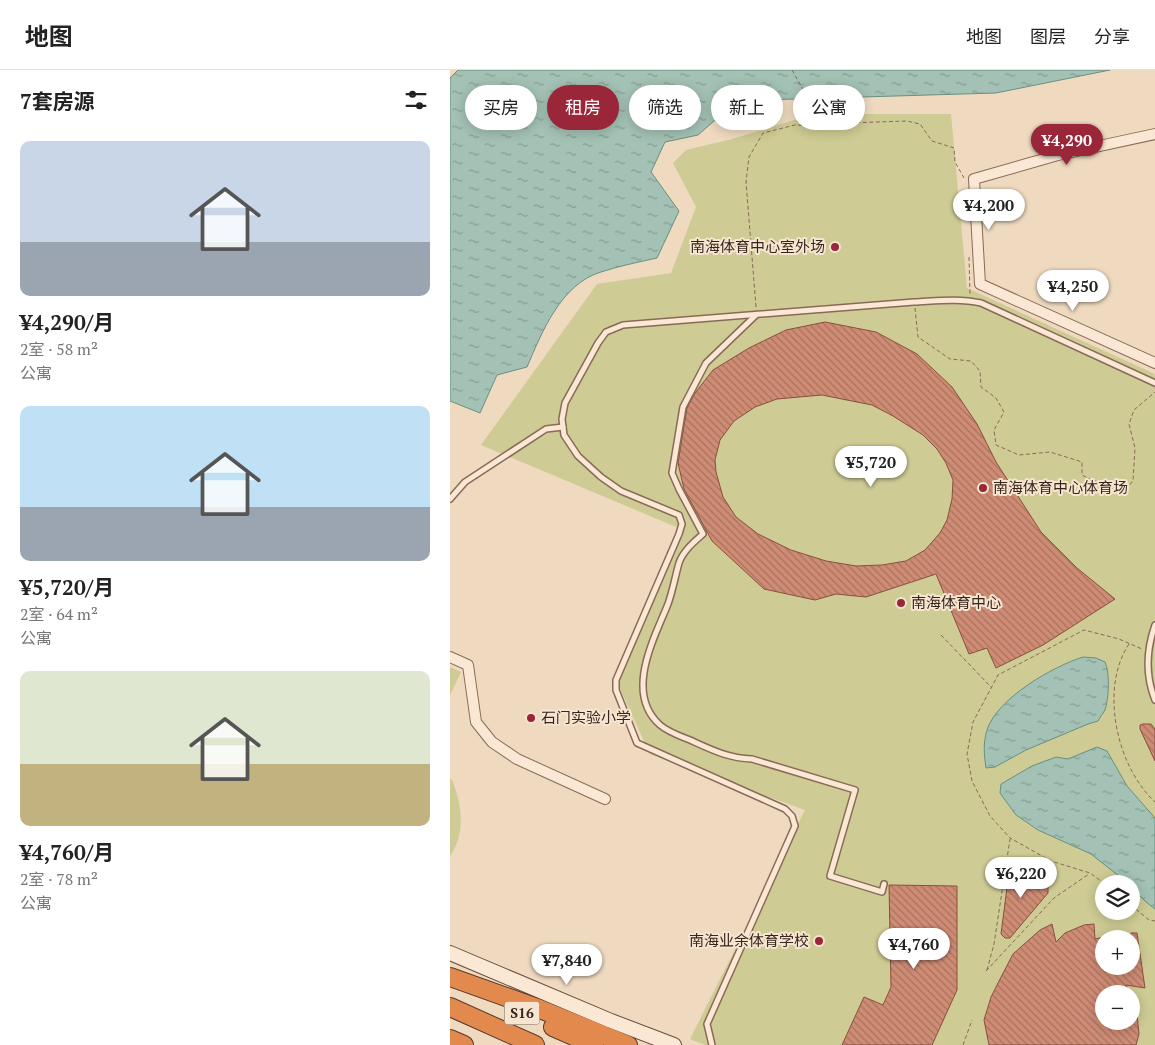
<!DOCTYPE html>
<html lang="zh">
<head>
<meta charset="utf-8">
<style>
  :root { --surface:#fff; --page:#f6f6f6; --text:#222; --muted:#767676; --line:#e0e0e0; --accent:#9a2639 }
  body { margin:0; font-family:"PT Serif","Noto Sans SC",serif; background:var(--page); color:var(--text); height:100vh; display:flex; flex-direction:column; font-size:19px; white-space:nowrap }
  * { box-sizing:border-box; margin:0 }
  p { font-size:16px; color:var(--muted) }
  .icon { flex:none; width:28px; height:28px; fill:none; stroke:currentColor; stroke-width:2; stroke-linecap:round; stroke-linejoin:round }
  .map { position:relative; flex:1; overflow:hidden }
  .sheet { display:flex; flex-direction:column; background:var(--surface); width:450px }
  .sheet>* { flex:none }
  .banner { position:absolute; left:15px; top:15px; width:475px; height:45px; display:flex; gap:10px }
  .fabs { position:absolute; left:645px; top:805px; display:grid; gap:10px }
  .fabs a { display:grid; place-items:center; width:45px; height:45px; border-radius:50%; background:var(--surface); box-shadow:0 2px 12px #0003; font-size:25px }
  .price { position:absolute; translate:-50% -42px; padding:0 11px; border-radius:18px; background:#fff; color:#222; font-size:16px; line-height:32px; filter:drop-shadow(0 1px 2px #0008) }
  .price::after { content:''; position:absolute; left:50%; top:30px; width:15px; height:11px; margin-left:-8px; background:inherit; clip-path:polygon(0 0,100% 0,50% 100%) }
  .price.on { background:var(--accent); color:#fff }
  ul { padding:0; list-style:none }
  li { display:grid; align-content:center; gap:10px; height:265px; padding:0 20px }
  li span { display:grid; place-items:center; height:155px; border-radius:10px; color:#555 }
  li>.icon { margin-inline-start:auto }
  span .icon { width:90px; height:90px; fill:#fffc; stroke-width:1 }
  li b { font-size:21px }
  h2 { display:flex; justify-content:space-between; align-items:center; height:60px; padding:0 20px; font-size:21px }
  .tag { padding:0 18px; border-radius:22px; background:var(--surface); box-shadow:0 2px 12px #0003; font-size:18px; line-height:45px }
  .tag.on { background:var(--accent); color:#fff }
  header { display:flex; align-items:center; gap:30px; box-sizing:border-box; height:70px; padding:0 25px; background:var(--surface); border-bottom:1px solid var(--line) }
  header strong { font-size:24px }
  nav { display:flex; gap:28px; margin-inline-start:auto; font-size:18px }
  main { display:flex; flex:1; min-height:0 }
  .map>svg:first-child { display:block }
  .pitch { fill:#cecb94; fill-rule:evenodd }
  .water { fill:url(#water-ripples); stroke:#6a8f80 }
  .building { fill:url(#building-back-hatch); stroke:#894f3d; fill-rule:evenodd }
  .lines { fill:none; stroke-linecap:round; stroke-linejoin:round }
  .service-casing { stroke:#896a58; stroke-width:8 }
  .minor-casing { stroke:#896a58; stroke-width:12 }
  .secondary-casing { stroke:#6b4b3b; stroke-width:16 }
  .motorway-casing { stroke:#56392c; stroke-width:20 }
  .path { stroke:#896a58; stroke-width:1; stroke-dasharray:4 2.5; stroke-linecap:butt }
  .service { stroke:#fae8d4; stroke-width:5 }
  .minor { stroke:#fae8d4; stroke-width:10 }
  .secondary { stroke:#fae8d4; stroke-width:14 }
  .motorway { stroke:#e2894e; stroke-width:18 }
  .poi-dot { fill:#9a2639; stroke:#f6e5d0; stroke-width:2 }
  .labels { text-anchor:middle; stroke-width:4; stroke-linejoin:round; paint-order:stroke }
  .shield { fill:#f6e5d0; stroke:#715f53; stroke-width:1 }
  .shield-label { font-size:14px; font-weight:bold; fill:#38261d }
  .poi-label { font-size:15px; fill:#38261d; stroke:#f6e5d0; text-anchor:start }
</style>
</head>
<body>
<header>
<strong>地图</strong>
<nav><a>地图</a><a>图层</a><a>分享</a></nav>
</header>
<main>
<section class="sheet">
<h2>7套房源<svg class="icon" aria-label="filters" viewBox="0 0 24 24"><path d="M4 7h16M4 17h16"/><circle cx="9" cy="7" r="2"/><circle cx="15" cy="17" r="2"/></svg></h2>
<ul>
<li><span style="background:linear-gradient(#c9d6e8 65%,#9aa5b1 0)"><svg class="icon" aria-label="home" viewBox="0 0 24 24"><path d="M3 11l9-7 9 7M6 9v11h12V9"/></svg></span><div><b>¥4,290/月</b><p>2室 · 58 m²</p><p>公寓</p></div></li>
<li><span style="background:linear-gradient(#bfe0f5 65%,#9aa5b1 0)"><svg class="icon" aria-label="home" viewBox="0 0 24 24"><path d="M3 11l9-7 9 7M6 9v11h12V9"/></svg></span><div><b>¥5,720/月</b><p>2室 · 64 m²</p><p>公寓</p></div></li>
<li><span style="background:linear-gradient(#dfe7d0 60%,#c2b280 0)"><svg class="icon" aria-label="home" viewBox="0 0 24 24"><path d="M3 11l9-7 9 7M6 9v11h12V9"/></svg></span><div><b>¥4,760/月</b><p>2室 · 78 m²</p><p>公寓</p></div></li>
</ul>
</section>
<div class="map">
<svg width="705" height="975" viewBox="0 0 705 975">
  <defs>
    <pattern id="water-ripples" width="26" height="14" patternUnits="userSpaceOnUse" patternTransform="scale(1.25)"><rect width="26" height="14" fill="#a3c1b4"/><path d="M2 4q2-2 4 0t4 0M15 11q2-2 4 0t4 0" fill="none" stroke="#869d92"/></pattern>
    <pattern id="building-back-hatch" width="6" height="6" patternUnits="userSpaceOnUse" patternTransform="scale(1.25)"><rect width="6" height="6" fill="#cf8c75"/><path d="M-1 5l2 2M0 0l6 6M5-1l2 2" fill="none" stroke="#a9725f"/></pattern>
  </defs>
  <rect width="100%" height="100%" fill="#efdac0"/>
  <g class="pitch">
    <path d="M364 44H501L517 218 705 304V975H255L240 969 355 740 200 684 164 606 231 459 31 375 147 214 221 203 246 137 223 93 236 80 282 69ZM654 814H681V841H654ZM654 869H681V896H654ZM654 924H681V951H654Z"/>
    <path d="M0 597 11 602 0 625Z"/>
    <path d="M0 709 2 710C12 735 16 763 0 786Z"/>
  </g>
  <g class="water">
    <path d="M8 0H660L546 23 311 30 272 44 248 65 215 72 201 102 229 141 207 188C189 192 169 196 151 202 111 214 92 262 77 297L47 305 30 343 0 331V8Z"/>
    <path d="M633 587 646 588 655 592C660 602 659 629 655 640 653 644 650 647 648 651L638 654 576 680 545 697 536 698C534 684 533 673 537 660 547 628 604 596 633 587Z"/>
    <path d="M647 677 657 681 677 716 705 748V839L696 832 681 817V814H679L641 784 588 760 566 745 550 723 551 714 582 696 606 687 618 689Z"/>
  </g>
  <g class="building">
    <path d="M375 252 426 262 467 284 502 317 527 354 546 392 591 462 627 498 665 529 593 575 546 598 537 578 519 584 486 504 416 527 386 524 365 530 314 519 262 471 234 419 228 393 237 338 245 323 263 300 299 278 336 260ZM372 325 422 335 443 346 473 365 487 379 496 393 503 410 502 429 497 450 490 463 475 480 456 491 432 495 406 496 376 491 341 480 308 464 286 447 273 427 266 402 265 390 270 370 284 351 305 337 327 329Z"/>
    <path d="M693 654H701L705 659V691L690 659V655Z"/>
    <path d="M565 797H572L598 816V823L560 868H555L551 864 559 802Z"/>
    <path d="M439 815 507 816V920L482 975H392L414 927 433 935 441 917Z"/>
    <path d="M602 854 606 872 615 863 634 855 644 854 645 869 654 867V896H681V863H687L695 918 676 915 680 924H654V951H681V935H686L689 964 686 975H539L534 950 541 927 548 913 563 884 590 860Z"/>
  </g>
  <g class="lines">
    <defs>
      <g id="service">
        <path d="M306 245 256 293 233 337 222 403 229 419 253 464C244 472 233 481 229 493 225 507 223 520 218 534 204 569 174 623 210 655 218 662 230 666 240 670 262 680 278 688 302 689L405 720 380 806 432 822 434 814"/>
        <path d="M0 429 15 412 96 359 113 357"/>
        <path d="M705 555C696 581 695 605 705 630"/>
        <path d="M262 975 257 954 345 756 342 746 335 739 187 673 166 620V610L229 464 232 454 229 445 171 421 151 407 128 386 114 365 112 349 115 333 148 273 156 262 173 255 464 232C486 231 508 228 531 233L705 313"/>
      </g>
      <g id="minor">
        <path d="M705 64 608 85 524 109 530 214 705 293"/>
        <path d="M0 587 18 595 26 652 42 672 67 689 155 729"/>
      </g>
      <path id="secondary" d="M0 883 161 951 224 975"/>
      <g id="motorway">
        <path d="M0 907 90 939 178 975"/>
        <path d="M0 937 85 975"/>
        <path d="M103 957 144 975"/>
        <path d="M0 969 14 975"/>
      </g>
    </defs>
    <use href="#service" class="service-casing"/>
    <use href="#minor" class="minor-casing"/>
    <use href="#secondary" class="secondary-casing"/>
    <use href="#motorway" class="motorway-casing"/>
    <g class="path">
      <path d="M342 0 374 56"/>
      <path d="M519 187 520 225"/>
      <path d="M306 237 296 112 299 87 313 63 345 55 379 56 398 53 457 51 470 54 482 71 504 78 505 92 514 108"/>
      <path d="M465 238 468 267 500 289 521 291 530 301 531 317 546 328 554 342 544 360 546 375 569 385 600 382 632 392V405C645 413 660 414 675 420L683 411 684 395 685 378 679 354 684 340 705 322"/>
      <path d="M491 565 541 617"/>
      <path d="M679 574C649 619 667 697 705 732"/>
      <path d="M655 814 640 803 601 791 560 768 540 746 522 711 517 684 523 652 548 605 634 560 669 569 692 579"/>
      <path d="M681 835 699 850 705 851"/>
      <path d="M537 900 544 874 560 769"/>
      <path d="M536 901 604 828 639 804"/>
      <path d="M513 975 522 950"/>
    </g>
    <use href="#service" class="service"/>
    <use href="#minor" class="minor"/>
    <use href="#secondary" class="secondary"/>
    <use href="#motorway" class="motorway"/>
  </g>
  <g class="poi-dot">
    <circle cx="385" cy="177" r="5"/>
    <circle cx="533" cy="418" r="5"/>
    <circle cx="451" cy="533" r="5"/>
    <circle cx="81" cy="648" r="5"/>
    <circle cx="369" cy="871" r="5"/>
  </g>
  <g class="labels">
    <rect class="shield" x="54.5" y="931.5" width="35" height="23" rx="4"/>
    <g class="shield-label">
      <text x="72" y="948">S16</text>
    </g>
    <g class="poi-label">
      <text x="375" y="182" text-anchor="end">南海体育中心室外场</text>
      <text x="543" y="423">南海体育中心体育场</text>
      <text x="461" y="538">南海体育中心</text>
      <text x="91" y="653">石门实验小学</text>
      <text x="359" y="876" text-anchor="end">南海业余体育学校</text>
    </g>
  </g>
</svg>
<div class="fabs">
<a><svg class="icon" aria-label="layers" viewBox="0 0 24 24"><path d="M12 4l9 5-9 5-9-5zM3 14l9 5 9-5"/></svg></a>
<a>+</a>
<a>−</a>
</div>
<b class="price on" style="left:617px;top:96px">¥4,290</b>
<b class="price" style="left:539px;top:161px">¥4,200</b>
<b class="price" style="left:623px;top:242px">¥4,250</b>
<b class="price" style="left:421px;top:418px">¥5,720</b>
<b class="price" style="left:571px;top:829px">¥6,220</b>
<b class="price" style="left:464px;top:900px">¥4,760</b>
<b class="price" style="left:117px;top:916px">¥7,840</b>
<div class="banner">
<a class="tag">买房</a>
<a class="tag on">租房</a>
<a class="tag">筛选</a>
<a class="tag">新上</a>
<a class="tag">公寓</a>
</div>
</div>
</main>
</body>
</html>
